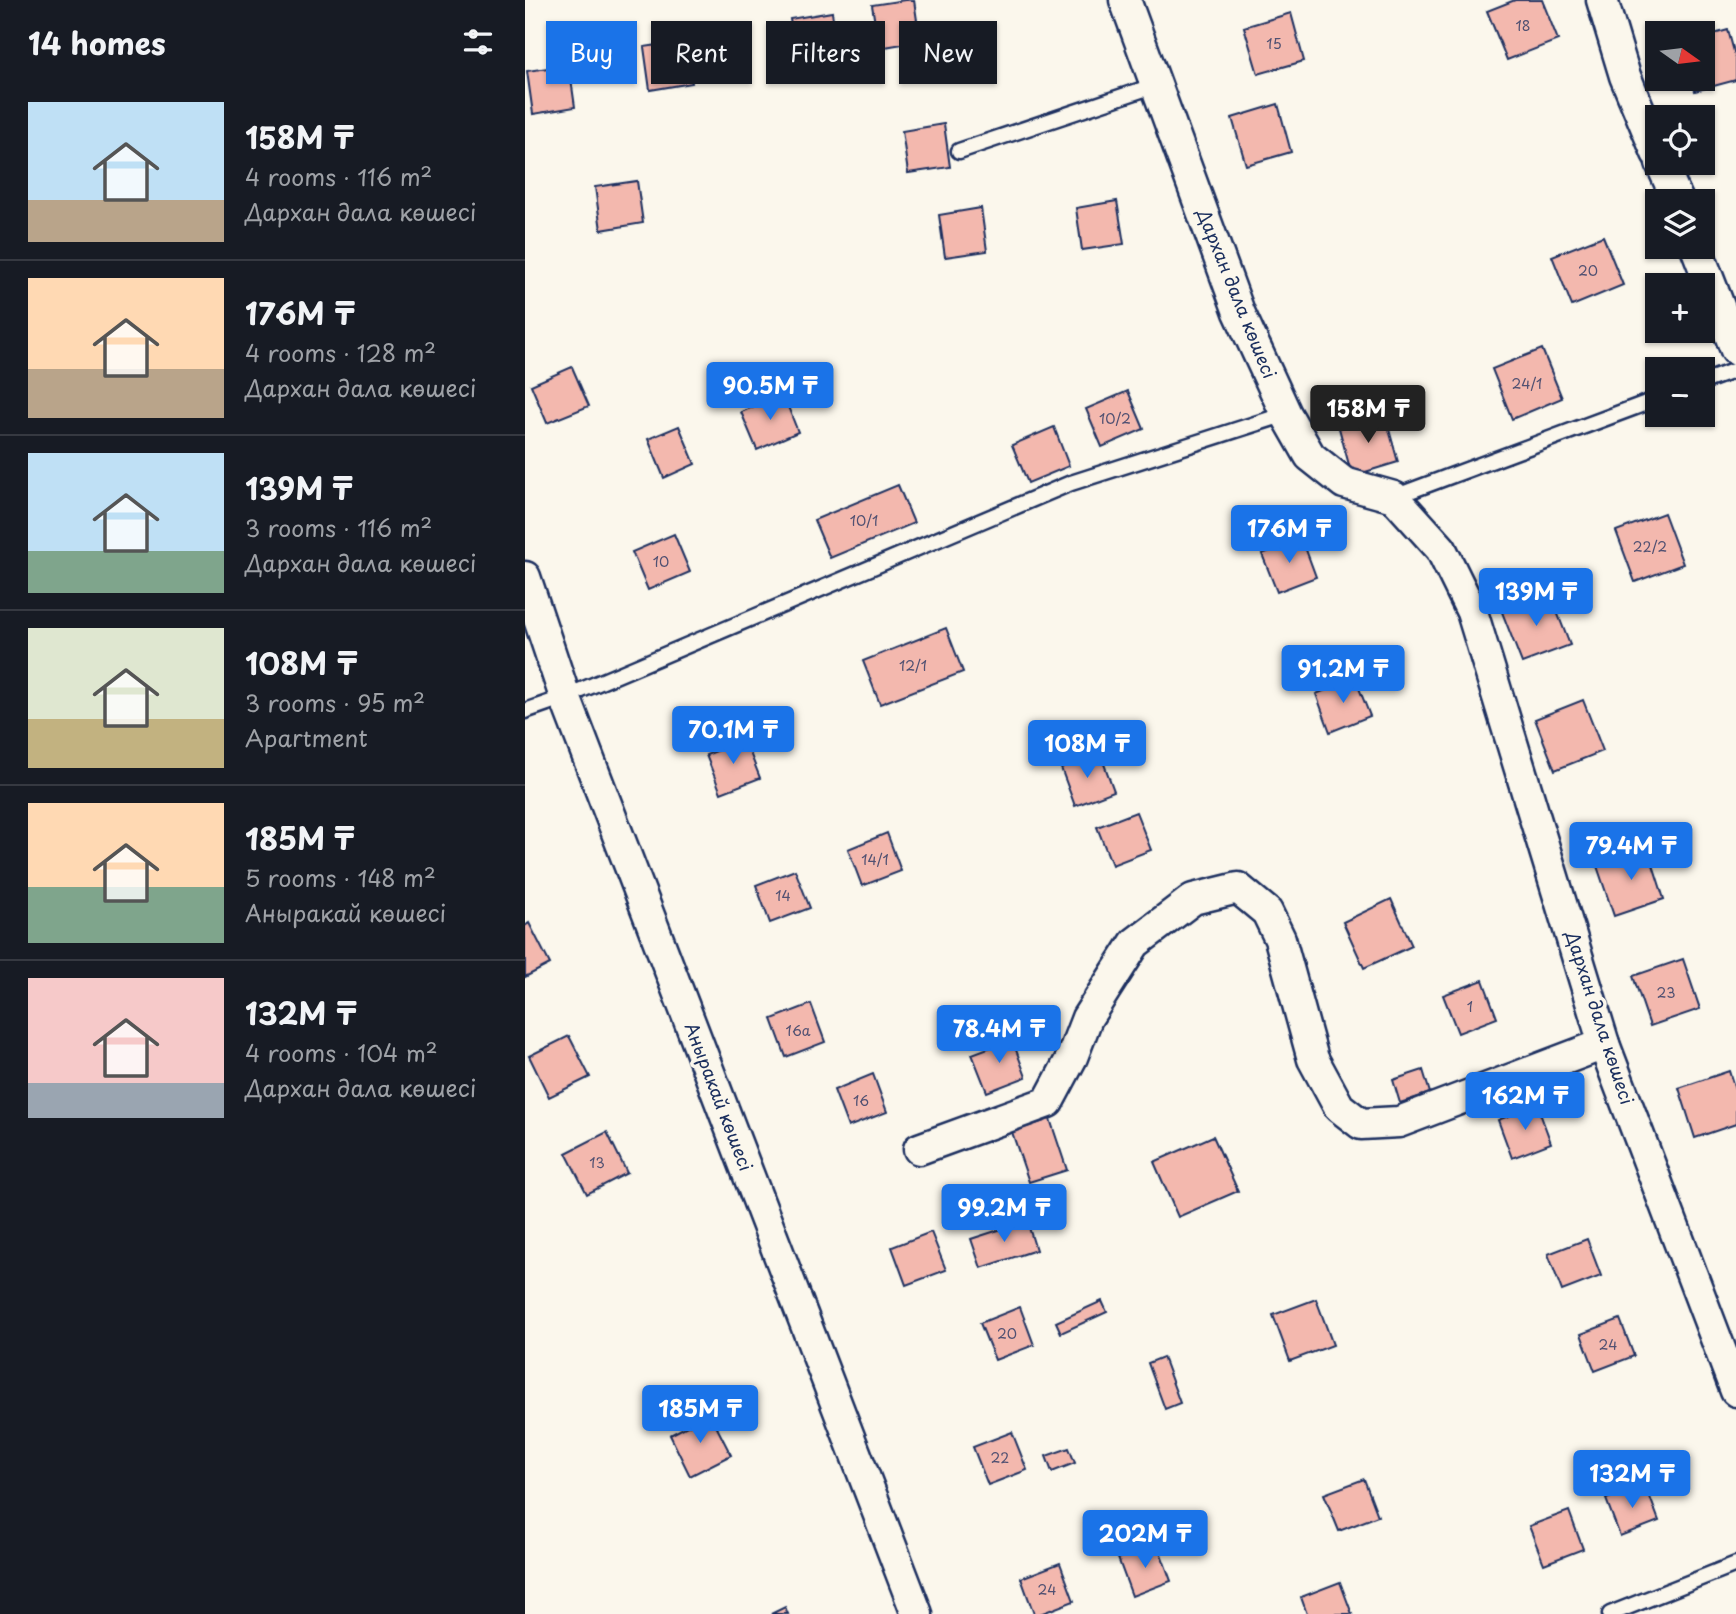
<!DOCTYPE html>
<html lang="en">
<head>
<meta charset="utf-8">
<style>
  :root { --surface:#171b24; --page:#20242c; --text:#f1f3f6; --muted:#9ea1a6; --line:#363941; --accent:#1a73e8 }
  body { margin:0; font-family:"Playpen Sans",sans-serif; background:var(--page); color:var(--text); height:100vh; display:flex; flex-direction:column; font-size:26px; white-space:nowrap }
  * { box-sizing:border-box; margin:0 }
  p { font-size:23px; color:var(--muted) }
  .icon { flex:none; width:38px; height:38px; fill:none; stroke:currentColor; stroke-width:2; stroke-linecap:round; stroke-linejoin:round }
  .map { position:relative; flex:1; overflow:hidden }
  .details { display:flex; flex-direction:column; background:var(--surface); width:525px }
  .details>* { flex:none }
  .guide { position:absolute; left:21px; top:21px; width:665px; height:63px; display:flex; gap:14px }
  .needle { width:46px; rotate:104deg }
  .fabs { position:absolute; left:1120px; top:21px; display:grid; gap:14px }
  .fabs a { display:grid; place-items:center; width:70px; height:70px; border-radius:0px; background:var(--surface); box-shadow:0 2px 5px #0004; font-size:35px }
  .price { position:absolute; translate:-50% -60px; padding:0 16px; border-radius:7px; background:var(--accent); color:#fff; font-size:23px; line-height:46px; filter:drop-shadow(0 2px 4px #0008) }
  .price::after { content:''; position:absolute; left:50%; top:42px; width:21px; height:16px; margin-left:-10px; background:inherit; clip-path:polygon(0 0,100% 0,50% 100%) }
  .price.selected { background:#222; color:#fff }
  ul { padding:0; list-style:none }
  li { display:flex; align-items:center; gap:21px; height:175px; padding:0 28px }
  li+li { border-top:2px solid var(--line) }
  li span { display:grid; place-items:center; flex:none; width:196px; height:140px; border-radius:0px; color:#555 }
  li>.icon { margin-inline-start:auto }
  span .icon { width:84px; height:84px; fill:#fffc; stroke-width:1 }
  li b { font-size:30px }
  h2 { display:flex; justify-content:space-between; align-items:center; height:84px; padding:0 28px; font-size:30px }
  .chip { padding:0 24px; border-radius:0px; background:var(--surface); box-shadow:0 2px 5px #0004; font-size:24px; line-height:63px }
  .chip.selected { background:var(--accent); color:#fff }
  main { display:flex; flex:1; min-height:0 }
  .map>svg:first-child { display:block }
  .building { fill:#f3b8ae; stroke:#1b2f5e; stroke-width:2 }
  .lines { fill:none; stroke-linecap:round; stroke-linejoin:round }
  .lane-casing { stroke:#1b2f5e; stroke-width:19 }
  .street-casing { stroke:#1b2f5e; stroke-width:35 }
  .lane { stroke:#fbf7ec; stroke-width:14 }
  .street { stroke:#fbf7ec; stroke-width:30 }
  .labels { text-anchor:middle; stroke-width:7; stroke-linejoin:round; paint-order:stroke }
  .number-label { font-size:14px; fill:#515172 }
  .street-label { font-size:18px; fill:#1b2f5e; stroke:#fbf7ec }
</style>
</head>
<body>
<main>
<section class="details">
<h2>14 homes<svg class="icon" aria-label="filters" viewBox="0 0 24 24"><path d="M4 7h16M4 17h16"/><circle cx="9" cy="7" r="2"/><circle cx="15" cy="17" r="2"/></svg></h2>
<ul>
<li><span style="background:linear-gradient(#bfe0f5 70%,#b9a48a 0)"><svg class="icon" aria-label="home" viewBox="0 0 24 24"><path d="M3 11l9-7 9 7M6 9v11h12V9"/></svg></span><div><b>158M ₸</b><p>4 rooms · 116 m²</p><p>Дархан дала көшесі</p></div></li>
<li><span style="background:linear-gradient(#ffd9b3 65%,#b9a48a 0)"><svg class="icon" aria-label="home" viewBox="0 0 24 24"><path d="M3 11l9-7 9 7M6 9v11h12V9"/></svg></span><div><b>176M ₸</b><p>4 rooms · 128 m²</p><p>Дархан дала көшесі</p></div></li>
<li><span style="background:linear-gradient(#bfe0f5 70%,#7fa58c 0)"><svg class="icon" aria-label="home" viewBox="0 0 24 24"><path d="M3 11l9-7 9 7M6 9v11h12V9"/></svg></span><div><b>139M ₸</b><p>3 rooms · 116 m²</p><p>Дархан дала көшесі</p></div></li>
<li><span style="background:linear-gradient(#dfe7d0 65%,#c2b280 0)"><svg class="icon" aria-label="home" viewBox="0 0 24 24"><path d="M3 11l9-7 9 7M6 9v11h12V9"/></svg></span><div><b>108M ₸</b><p>3 rooms · 95 m²</p><p>Apartment</p></div></li>
<li><span style="background:linear-gradient(#ffd9b3 60%,#7fa58c 0)"><svg class="icon" aria-label="home" viewBox="0 0 24 24"><path d="M3 11l9-7 9 7M6 9v11h12V9"/></svg></span><div><b>185M ₸</b><p>5 rooms · 148 m²</p><p>Аныракай көшесі</p></div></li>
<li><span style="background:linear-gradient(#f6c9c9 75%,#9aa5b1 0)"><svg class="icon" aria-label="home" viewBox="0 0 24 24"><path d="M3 11l9-7 9 7M6 9v11h12V9"/></svg></span><div><b>132M ₸</b><p>4 rooms · 104 m²</p><p>Дархан дала көшесі</p></div></li>
</ul>
</section>
<div class="map">
<svg width="1211" height="1614" viewBox="0 0 1211 1614">
  <rect width="100%" height="100%" fill="#fbf7ec"/>
  <filter id="ink" filterUnits="userSpaceOnUse"><feTurbulence type="fractalNoise" baseFrequency=".0143" numOctaves="2"/><feDisplacementMap in="SourceGraphic" scale="14" xChannelSelector="R" yChannelSelector="G"/><feConvolveMatrix kernelMatrix="1 2 1 2 8 2 1 2 1" color-interpolation-filters="sRGB"/></filter>
  <g filter="url(#ink)">
    <g class="building">
      <path d="M380 0H389L395 41 354 48 347 5Z"/>
      <path d="M990 0H1017L1033 40 982 60 962 11Z"/>
      <path d="M307 12 313 55 272 61 265 19Z"/>
      <path d="M766 13 779 61 733 74 719 27Z"/>
      <path d="M1203 30 1211 59V80L1170 91 1167 79H1178V37Z"/>
      <path d="M160 41 167 83 125 90 119 47Z"/>
      <path d="M44 65 50 107 8 114 2 71Z"/>
      <path d="M753 104 766 152 721 165 707 118Z"/>
      <path d="M419 124 425 167 383 173 377 131Z"/>
      <path d="M112 181 118 223 76 230 70 187Z"/>
      <path d="M592 201 599 244 557 250 551 208Z"/>
      <path d="M456 208 462 251 420 257 414 215Z"/>
      <path d="M1078 236 1098 285 1047 306 1027 256Z"/>
      <path d="M1017 349 1037 398 987 419 967 369Z"/>
      <path d="M47 367 64 406 22 423 6 385Z"/>
      <path d="M603 391 619 429 577 447 561 409Z"/>
      <path d="M258 394 273 432 232 450 216 412Z"/>
      <path d="M860 415 873 462 827 476 814 428Z"/>
      <path d="M154 426 170 464 139 478 123 439Z"/>
      <path d="M529 427 544 466 503 483 487 445Z"/>
      <path d="M373 485 389 523 305 558 289 520Z"/>
      <path d="M1139 513 1158 564 1110 582 1091 531Z"/>
      <path d="M149 534 165 572 123 590 107 552Z"/>
      <path d="M777 539 791 577 752 592 737 554Z"/>
      <path d="M1025 594 1045 645 997 663 977 612Z"/>
      <path d="M421 628 438 672 355 704 338 661Z"/>
      <path d="M830 678 845 716 805 732 791 694Z"/>
      <path d="M1058 700 1078 751 1030 770 1010 719Z"/>
      <path d="M220 740 235 778 196 793 181 755Z"/>
      <path d="M575 753 589 791 550 806 536 768Z"/>
      <path d="M611 812 626 850 587 865 572 827Z"/>
      <path d="M362 833 376 871 337 886 323 849Z"/>
      <path d="M1123 849 1139 899 1089 916 1072 866Z"/>
      <path d="M270 870 285 908 245 923 231 885Z"/>
      <path d="M866 899 887 946 839 968 818 922Z"/>
      <path d="M4 923 25 964 0 977V926Z"/>
      <path d="M1158 959 1175 1009 1125 1026 1108 976Z"/>
      <path d="M958 980 972 1018 933 1033 918 995Z"/>
      <path d="M286 1004 300 1042 261 1057 247 1019Z"/>
      <path d="M44 1036 65 1077 24 1097 4 1056Z"/>
      <path d="M487 1039 501 1077 462 1092 447 1054Z"/>
      <path d="M898 1070 905 1093 875 1103 868 1080Z"/>
      <path d="M1204 1071 1211 1093V1124L1170 1138 1154 1088Z"/>
      <path d="M348 1074 362 1112 323 1127 309 1090Z"/>
      <path d="M1012 1105 1026 1143 987 1158 973 1120Z"/>
      <path d="M525 1119 542 1170 504 1182 487 1132Z"/>
      <path d="M82 1132 102 1173 62 1194 41 1153Z"/>
      <path d="M688 1136 713 1191 653 1217 629 1162Z"/>
      <path d="M502 1221 511 1250 456 1268 446 1239Z"/>
      <path d="M406 1232 421 1270 381 1285 367 1247Z"/>
      <path d="M1062 1239 1076 1276 1037 1291 1023 1254Z"/>
      <path d="M791 1299 808 1345 765 1361 748 1315Z"/>
      <path d="M577 1301 582 1312 536 1333 531 1322Z"/>
      <path d="M495 1307 509 1345 470 1360 455 1323Z"/>
      <path d="M1095 1319 1109 1356 1070 1371 1056 1334Z"/>
      <path d="M638 1357 655 1403 640 1409 623 1363Z"/>
      <path d="M185 1414 206 1455 165 1476 145 1435Z"/>
      <path d="M487 1432 502 1470 463 1485 448 1447Z"/>
      <path d="M544 1448 550 1463 527 1472 521 1456Z"/>
      <path d="M839 1479 853 1516 814 1531 799 1494Z"/>
      <path d="M1120 1484 1134 1521 1095 1536 1081 1499Z"/>
      <path d="M1044 1511 1058 1549 1019 1564 1004 1526Z"/>
      <path d="M632 1543 646 1581 607 1596 593 1558Z"/>
      <path d="M535 1563 549 1601 515 1614H509L496 1578Z"/>
      <path d="M815 1582 827 1614H782L776 1597Z"/>
      <path d="M260 1607 263 1614H246Z"/>
    </g>
    <g class="lines">
      <defs>
        <g id="lane">
          <path d="M434 151 631 85"/>
          <path d="M1178 382 1211 370"/>
          <path d="M869 497 1132 399"/>
          <path d="M0 711 40 697 546 483 761 414"/>
          <path d="M1085 1614 1211 1564"/>
        </g>
        <g id="street">
          <path d="M600 0 714 312 761 414 785 456 819 483 869 497 916 549 947 612 1079 1044 1211 1391"/>
          <path d="M1077 0 1100 76 1132 153"/>
          <path d="M1136 163 1153 201"/>
          <path d="M1171 247 1211 350"/>
          <path d="M0 577 40 697 392 1614"/>
          <path d="M394 1149 523 1102 547 1057 562 1018 610 943 668 899 713 888 742 912 755 939 788 1059 814 1107 836 1124 874 1122 1079 1044"/>
        </g>
      </defs>
      <use href="#lane" class="lane-casing"/>
      <use href="#street" class="street-casing"/>
      <use href="#lane" class="lane"/>
      <use href="#street" class="street"/>
    </g>
  </g>
  <g class="labels">
    <g class="number-label">
      <text x="998" y="31">18</text>
      <text x="749" y="49">15</text>
      <text x="1063" y="276">20</text>
      <text x="1002" y="389">24/1</text>
      <text x="590" y="424">10/2</text>
      <text x="339" y="526">10/1</text>
      <text x="1125" y="552">22/2</text>
      <text x="136" y="567">10</text>
      <text x="388" y="671">12/1</text>
      <text x="350" y="865">14/1</text>
      <text x="258" y="901">14</text>
      <text x="1141" y="998">23</text>
      <text x="945" y="1012">1</text>
      <text x="273" y="1036">16а</text>
      <text x="336" y="1106">16</text>
      <text x="72" y="1168">13</text>
      <text x="482" y="1339">20</text>
      <text x="1083" y="1350">24</text>
      <text x="475" y="1463">22</text>
      <text x="522" y="1595">24</text>
    </g>
    <g class="street-label">
      <text transform="translate(711 294) rotate(68)" y="6">Дархан дала көшесі</text>
      <text transform="translate(1074 1018) rotate(72)" y="6">Дархан дала көшесі</text>
      <text transform="translate(193 1097) rotate(69)" y="6">Аныракай көшесі</text>
    </g>
  </g>
</svg>
<div class="fabs">
<a><svg class="needle" viewBox="-14 -14 28 28"><path d="M0-13l5 13h-10z" fill="#e53935"/><path d="M0 13l5-13h-10z" fill="#9ea1a6"/></svg></a>
<a><svg class="icon" aria-label="locate" viewBox="0 0 24 24"><circle cx="12" cy="12" r="6"/><path d="M12 2v4M12 18v4M2 12h4M18 12h4"/></svg></a>
<a><svg class="icon" aria-label="layers" viewBox="0 0 24 24"><path d="M12 4l9 5-9 5-9-5zM3 14l9 5 9-5"/></svg></a>
<a>+</a>
<a>−</a>
</div>
<b class="price" style="left:245px;top:422px">90.5M ₸</b>
<b class="price selected" style="left:843px;top:445px">158M ₸</b>
<b class="price" style="left:764px;top:565px">176M ₸</b>
<b class="price" style="left:1011px;top:628px">139M ₸</b>
<b class="price" style="left:818px;top:705px">91.2M ₸</b>
<b class="price" style="left:208px;top:766px">70.1M ₸</b>
<b class="price" style="left:562px;top:780px">108M ₸</b>
<b class="price" style="left:1106px;top:882px">79.4M ₸</b>
<b class="price" style="left:474px;top:1065px">78.4M ₸</b>
<b class="price" style="left:1000px;top:1132px">162M ₸</b>
<b class="price" style="left:479px;top:1244px">99.2M ₸</b>
<b class="price" style="left:175px;top:1445px">185M ₸</b>
<b class="price" style="left:1107px;top:1510px">132M ₸</b>
<b class="price" style="left:620px;top:1570px">202M ₸</b>
<div class="guide">
<a class="chip selected">Buy</a>
<a class="chip">Rent</a>
<a class="chip">Filters</a>
<a class="chip">New</a>
</div>
</div>
</main>
</body>
</html>
